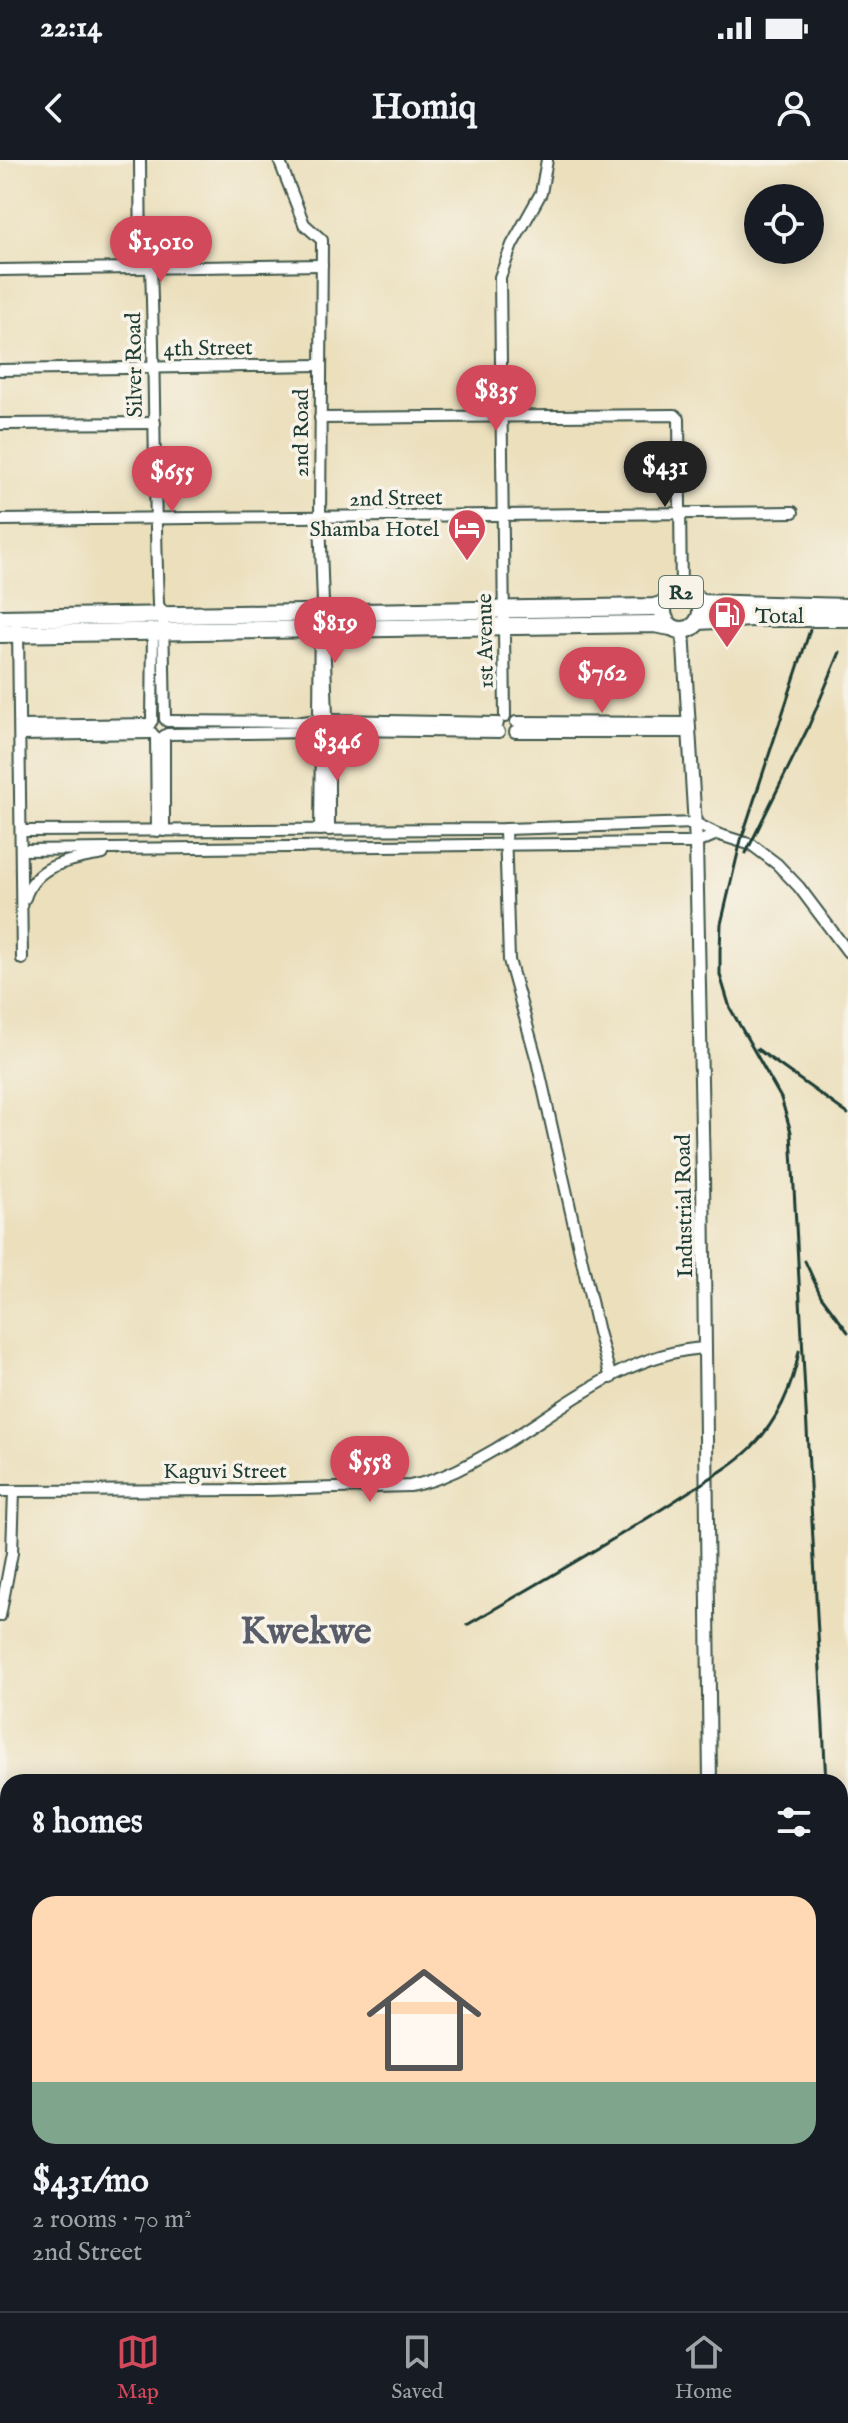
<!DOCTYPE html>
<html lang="en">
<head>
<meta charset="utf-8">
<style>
  :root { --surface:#171b24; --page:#20242c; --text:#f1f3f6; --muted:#9ea1a6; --line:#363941; --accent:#d1495b }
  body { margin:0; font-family:"IM FELL English",serif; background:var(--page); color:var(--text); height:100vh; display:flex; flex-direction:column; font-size:30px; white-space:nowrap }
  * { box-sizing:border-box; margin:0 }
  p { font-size:26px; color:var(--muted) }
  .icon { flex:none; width:44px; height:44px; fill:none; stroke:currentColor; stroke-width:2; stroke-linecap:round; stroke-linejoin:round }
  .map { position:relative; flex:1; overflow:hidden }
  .details { position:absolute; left:0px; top:1614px; width:848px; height:538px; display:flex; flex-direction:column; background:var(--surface); border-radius:24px 24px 0 0; box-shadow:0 4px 20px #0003 }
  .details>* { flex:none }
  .fabs { position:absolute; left:744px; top:24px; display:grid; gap:16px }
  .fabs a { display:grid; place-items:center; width:80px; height:80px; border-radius:50%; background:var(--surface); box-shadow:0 4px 20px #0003; font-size:40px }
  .price { position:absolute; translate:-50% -68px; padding:0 18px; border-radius:28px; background:var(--accent); color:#fff; font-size:26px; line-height:52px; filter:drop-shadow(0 2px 4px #0008) }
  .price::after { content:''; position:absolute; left:50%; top:48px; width:24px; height:18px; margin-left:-12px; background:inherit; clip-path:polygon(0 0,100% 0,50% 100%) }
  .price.on { background:#222; color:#fff }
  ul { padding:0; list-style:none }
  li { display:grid; align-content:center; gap:16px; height:424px; padding:0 32px }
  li+li { border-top:2px solid var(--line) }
  li span { display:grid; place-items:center; height:248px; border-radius:24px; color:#555 }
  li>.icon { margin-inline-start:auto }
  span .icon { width:144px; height:144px; fill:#fffc; stroke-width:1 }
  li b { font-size:34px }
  h2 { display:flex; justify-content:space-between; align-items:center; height:96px; padding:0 32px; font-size:34px }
  .status { display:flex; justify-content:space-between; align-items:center; height:56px; padding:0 40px; background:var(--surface); direction:ltr }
  .status svg { height:22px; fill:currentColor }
  header { display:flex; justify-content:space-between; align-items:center; height:104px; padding:0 32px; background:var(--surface); font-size:36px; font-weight:800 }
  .tabs { display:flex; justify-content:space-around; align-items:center; height:112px; border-top:2px solid var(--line); background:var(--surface); font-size:22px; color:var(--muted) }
  .tabs a { display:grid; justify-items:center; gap:4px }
  .tabs .on { color:var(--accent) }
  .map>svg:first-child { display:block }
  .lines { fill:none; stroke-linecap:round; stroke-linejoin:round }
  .minor-casing { stroke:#3e5548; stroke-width:14 }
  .tertiary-casing { stroke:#3e5548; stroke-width:16 }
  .trunk-casing { stroke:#3e5548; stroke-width:20 }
  .minor { stroke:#fff; stroke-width:10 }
  .tertiary { stroke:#fff; stroke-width:12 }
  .trunk { stroke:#fff; stroke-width:16 }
  .rail { stroke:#1f3d34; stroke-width:3 }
  .labels { text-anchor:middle; stroke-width:7; stroke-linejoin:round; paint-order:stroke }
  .shield { fill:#f7f3e8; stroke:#60746a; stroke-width:2 }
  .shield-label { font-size:20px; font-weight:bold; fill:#1f3d34 }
  .street-label { font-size:22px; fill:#1f3d34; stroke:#f7f3e8 }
  .poi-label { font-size:22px; fill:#1f3d34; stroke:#f7f3e8; text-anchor:end }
  .town-label { font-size:38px; font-weight:bold; fill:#595d69; stroke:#f7f3e8 }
</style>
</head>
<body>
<div class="status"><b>22:14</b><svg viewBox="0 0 49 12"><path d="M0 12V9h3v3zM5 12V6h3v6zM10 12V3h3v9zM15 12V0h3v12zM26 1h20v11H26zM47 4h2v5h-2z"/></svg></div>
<header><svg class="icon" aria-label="back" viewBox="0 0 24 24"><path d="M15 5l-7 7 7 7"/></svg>Homiq<svg class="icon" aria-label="person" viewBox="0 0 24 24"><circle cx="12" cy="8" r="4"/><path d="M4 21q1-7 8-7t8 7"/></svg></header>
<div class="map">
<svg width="848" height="2151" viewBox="0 0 848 2151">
  <rect width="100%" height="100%" fill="#f7f3e8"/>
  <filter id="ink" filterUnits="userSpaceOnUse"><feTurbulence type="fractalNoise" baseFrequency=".0125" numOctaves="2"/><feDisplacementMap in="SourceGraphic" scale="16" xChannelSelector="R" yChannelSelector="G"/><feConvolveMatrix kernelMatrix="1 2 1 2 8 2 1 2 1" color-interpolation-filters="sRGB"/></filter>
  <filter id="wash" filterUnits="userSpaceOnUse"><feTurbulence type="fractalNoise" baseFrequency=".006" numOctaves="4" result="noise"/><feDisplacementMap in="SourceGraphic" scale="32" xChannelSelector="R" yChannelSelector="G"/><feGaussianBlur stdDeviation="1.8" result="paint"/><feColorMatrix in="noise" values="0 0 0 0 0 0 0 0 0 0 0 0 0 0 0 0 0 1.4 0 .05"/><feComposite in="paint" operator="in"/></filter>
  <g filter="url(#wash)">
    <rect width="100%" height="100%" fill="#ebdfbc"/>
  </g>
  <g filter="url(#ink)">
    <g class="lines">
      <defs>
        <g id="minor">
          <path d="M140 0 141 107"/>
          <path d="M279 0 304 64 322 80 320 358 327 557"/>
          <path d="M151 108C155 220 154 332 158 444L163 455 165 559"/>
          <path d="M0 110 322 105"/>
          <path d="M0 210 320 205"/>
          <path d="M320 258 675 255 679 259 681 432"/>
          <path d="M0 264 155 263"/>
          <path d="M0 360 793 352"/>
          <path d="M18 468 22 799"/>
          <path d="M319 557 320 447"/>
          <path d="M505 557 500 117 512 85 541 33 547 0"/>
          <path d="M332 560 498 563"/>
          <path d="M152 561 153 469"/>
          <path d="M167 561 303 562 317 560"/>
          <path d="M516 562 688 563"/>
          <path d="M20 566 150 564"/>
          <path d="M332 572 343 570 499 572"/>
          <path d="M515 572H688"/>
          <path d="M167 574 316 572"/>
          <path d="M20 575 152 573"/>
          <path d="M164 576V671"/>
          <path d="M156 577 157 671"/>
          <path d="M505 669 509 800 537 901 598 1172 611 1218"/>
          <path d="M320 670 321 576"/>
          <path d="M329 670V574"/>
          <path d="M21 671 505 669 695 663 717 674 752 685 777 704 799 727 848 792"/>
          <path d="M21 690 668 683H696L717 674"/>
          <path d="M25 738C36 703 71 700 103 694"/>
          <path d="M0 1331 263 1330 410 1326C442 1320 466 1306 494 1290 560 1251 624 1193 704 1188"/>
          <path d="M0 1456 12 1393 14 1331"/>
          <path d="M0 1688 8 1690"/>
          <path d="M840 1995 848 1996"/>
          <path d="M0 2007 8 2008"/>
        </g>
        <g id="tertiary">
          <path d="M683 470 696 683 703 1016 710 1622"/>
          <path d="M693 2151 694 2144"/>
        </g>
        <g id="trunk">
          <circle cx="682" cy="451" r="19"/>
          <path d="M700 443 848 447"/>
          <path d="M0 458 654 447 664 444"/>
          <path d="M698 461 752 458H848"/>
          <path d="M0 474 654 464 671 467"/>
        </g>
      </defs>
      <use href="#minor" class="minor-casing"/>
      <use href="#tertiary" class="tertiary-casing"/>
      <use href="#trunk" class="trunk-casing"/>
      <use href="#minor" class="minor"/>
      <use href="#tertiary" class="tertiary"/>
      <use href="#trunk" class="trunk"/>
      <g class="rail">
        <path d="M810 470 741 680 721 764 720 790V815L730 848 781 938 791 972 826 1622"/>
        <path d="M746 693 808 568 840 492"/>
        <path d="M757 889 848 954"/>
        <path d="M805 1101 821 1136 848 1172"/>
        <path d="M467 1465C537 1424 608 1384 676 1340 701 1323 729 1309 751 1288 777 1262 793 1227 799 1191"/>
        <path d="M840 1935 848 2051"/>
        <path d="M840 2069 844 2039"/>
        <path d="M837 2144 838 2151"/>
      </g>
    </g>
  </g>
  <defs>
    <symbol id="hotel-pin" viewBox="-11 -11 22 30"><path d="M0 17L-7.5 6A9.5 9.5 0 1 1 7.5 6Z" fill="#d1495b" stroke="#f7f3e8"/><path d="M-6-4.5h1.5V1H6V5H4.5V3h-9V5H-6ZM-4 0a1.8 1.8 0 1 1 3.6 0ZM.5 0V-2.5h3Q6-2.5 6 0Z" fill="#fff"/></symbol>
    <symbol id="fuel-pin" viewBox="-11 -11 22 30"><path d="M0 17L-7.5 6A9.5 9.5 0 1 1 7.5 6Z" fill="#d1495b" stroke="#f7f3e8"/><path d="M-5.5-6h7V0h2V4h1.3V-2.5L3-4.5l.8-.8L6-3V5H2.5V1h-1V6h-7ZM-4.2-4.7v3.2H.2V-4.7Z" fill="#fff"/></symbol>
  </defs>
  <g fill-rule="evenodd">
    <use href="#hotel-pin" x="445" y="346" width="44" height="60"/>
    <use href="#fuel-pin" x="705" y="433" width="44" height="60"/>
  </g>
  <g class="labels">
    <rect class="shield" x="659" y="416" width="44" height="32" rx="6"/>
    <g class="shield-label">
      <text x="681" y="439">R2</text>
    </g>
    <g class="street-label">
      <text transform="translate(208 187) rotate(-1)" y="8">4th Street</text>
      <text transform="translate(133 205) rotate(-91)" y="8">Silver Road</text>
      <text transform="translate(300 273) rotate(-90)" y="8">2nd Road</text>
      <text transform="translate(396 337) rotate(-1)" y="8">2nd Street</text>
      <text transform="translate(484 481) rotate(-91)" y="8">1st Avenue</text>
      <text transform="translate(683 1046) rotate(-91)" y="8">Industrial Road</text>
      <text x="225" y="1318">Kaguvi Street</text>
    </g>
    <g class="poi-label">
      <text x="439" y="376">Shamba Hotel</text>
      <text x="755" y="463" text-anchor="start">Total</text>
    </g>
    <g class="town-label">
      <text x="306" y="1483">Kwekwe</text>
    </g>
  </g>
</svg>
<div class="fabs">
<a><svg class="icon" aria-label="locate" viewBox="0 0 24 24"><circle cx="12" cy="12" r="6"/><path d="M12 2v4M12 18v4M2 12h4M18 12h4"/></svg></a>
</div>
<b class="price" style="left:161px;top:124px">$1,010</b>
<b class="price" style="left:496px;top:273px">$835</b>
<b class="price on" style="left:665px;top:349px">$431</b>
<b class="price" style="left:172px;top:354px">$655</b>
<b class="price" style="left:335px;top:505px">$819</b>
<b class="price" style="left:602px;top:555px">$762</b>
<b class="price" style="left:337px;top:623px">$346</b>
<b class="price" style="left:370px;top:1344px">$558</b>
<section class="details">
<h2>8 homes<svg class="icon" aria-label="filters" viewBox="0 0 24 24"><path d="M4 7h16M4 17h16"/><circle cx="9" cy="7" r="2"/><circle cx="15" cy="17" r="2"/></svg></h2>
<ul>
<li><span style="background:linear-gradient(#ffd9b3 75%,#7fa58c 0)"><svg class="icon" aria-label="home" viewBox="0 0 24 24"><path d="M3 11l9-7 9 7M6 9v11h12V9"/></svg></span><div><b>$431/mo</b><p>2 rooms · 70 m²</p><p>2nd Street</p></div></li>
</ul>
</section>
</div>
<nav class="tabs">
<a class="on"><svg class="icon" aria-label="map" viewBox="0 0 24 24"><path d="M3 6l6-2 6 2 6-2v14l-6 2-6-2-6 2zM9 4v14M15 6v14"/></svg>Map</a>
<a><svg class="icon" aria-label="saved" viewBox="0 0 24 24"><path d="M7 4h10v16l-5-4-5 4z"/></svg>Saved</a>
<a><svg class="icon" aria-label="home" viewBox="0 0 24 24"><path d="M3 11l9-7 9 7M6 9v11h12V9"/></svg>Home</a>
</nav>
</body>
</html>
